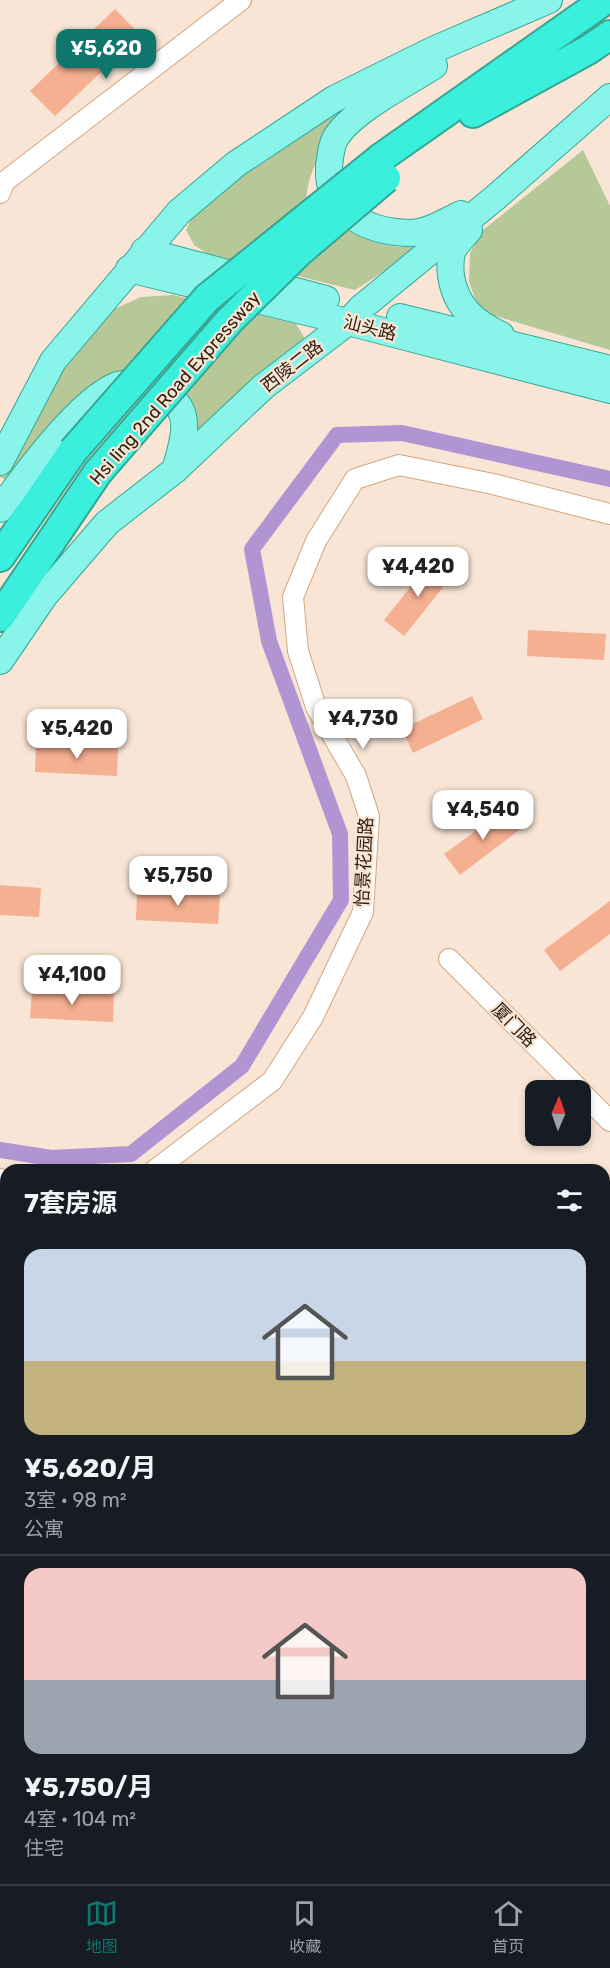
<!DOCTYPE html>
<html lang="zh">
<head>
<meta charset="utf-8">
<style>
  :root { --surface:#171b24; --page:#20242c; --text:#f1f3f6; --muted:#9ea1a6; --line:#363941; --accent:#0f766e }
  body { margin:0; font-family:Rubik,"Noto Sans SC",sans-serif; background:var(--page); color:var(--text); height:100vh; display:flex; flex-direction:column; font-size:22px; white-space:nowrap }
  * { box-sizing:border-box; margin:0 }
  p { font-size:20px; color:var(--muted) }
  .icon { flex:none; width:33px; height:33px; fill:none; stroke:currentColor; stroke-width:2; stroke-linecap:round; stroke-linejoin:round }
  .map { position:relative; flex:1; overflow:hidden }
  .details { position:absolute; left:0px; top:1164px; width:610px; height:720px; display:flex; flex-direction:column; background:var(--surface); border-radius:18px 18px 0 0; box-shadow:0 3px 9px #0003 }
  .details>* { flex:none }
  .needle { width:39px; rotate:2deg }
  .fabs { position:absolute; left:525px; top:1080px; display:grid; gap:12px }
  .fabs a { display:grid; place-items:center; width:66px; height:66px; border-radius:12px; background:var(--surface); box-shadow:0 3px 9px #0003; font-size:30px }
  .price { position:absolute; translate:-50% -51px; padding:0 14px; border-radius:12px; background:#fff; color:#222; font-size:20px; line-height:39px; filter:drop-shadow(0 2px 3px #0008) }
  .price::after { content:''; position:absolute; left:50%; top:36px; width:18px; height:14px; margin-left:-9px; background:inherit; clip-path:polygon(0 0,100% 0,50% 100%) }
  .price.on { background:var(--accent); color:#fff }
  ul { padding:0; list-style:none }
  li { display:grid; align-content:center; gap:12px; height:318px; padding:0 24px }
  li+li { border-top:2px solid var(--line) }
  li span { display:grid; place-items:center; height:186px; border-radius:18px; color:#555 }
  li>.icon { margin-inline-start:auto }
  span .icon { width:108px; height:108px; fill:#fffc; stroke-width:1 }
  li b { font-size:26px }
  h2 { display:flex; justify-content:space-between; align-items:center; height:72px; padding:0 24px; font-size:26px }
  .dock { display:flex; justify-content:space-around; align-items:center; height:84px; border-top:2px solid var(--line); background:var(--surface); font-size:16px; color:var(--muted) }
  .dock a { display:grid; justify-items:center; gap:3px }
  .dock .on { color:var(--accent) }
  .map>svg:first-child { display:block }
  .green { fill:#b6c798 }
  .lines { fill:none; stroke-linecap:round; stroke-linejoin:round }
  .canal { stroke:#b195d3; stroke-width:16 }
  .building { fill:#f5af91 }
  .minor-casing { stroke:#d2a77e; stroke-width:22 }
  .major-casing { stroke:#36a694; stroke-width:28 }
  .highway-casing { stroke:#36a694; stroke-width:32 }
  .minor { stroke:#fff; stroke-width:20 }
  .major { stroke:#89f5ea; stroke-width:26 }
  .highway { stroke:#3aefdc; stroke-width:28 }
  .highway-bridge-casing { stroke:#36a694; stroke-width:32; stroke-linecap:butt }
  .highway-bridge { stroke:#3aefdc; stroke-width:28 }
  .labels { text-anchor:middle; stroke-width:4.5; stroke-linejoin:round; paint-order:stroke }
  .street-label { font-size:18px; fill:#2f1e0d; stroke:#f8e5d5 }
</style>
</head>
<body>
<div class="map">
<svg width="610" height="1884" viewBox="0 0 610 1884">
  <rect width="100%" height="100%" fill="#f8e5d5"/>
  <g class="green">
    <path d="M366 94C339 128 310 154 306 200 334 224 360 243 398 247 407 248 416 242 426 244L355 290 208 254 194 245 186 230 194 213 229 181Z"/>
    <path d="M583 150 610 206V350L492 315 476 302 469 281 470 253 483 230Z"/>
    <path d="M173 295 296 324 306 340 196 438 191 402 181 390 159 377 125 371 106 376 82 393 9 482 0 477 58 365 110 311 141 297Z"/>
  </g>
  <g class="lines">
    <path class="canal" d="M0 1150 51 1158 131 1154 242 1066 341 900 340 834 269 641 252 549 337 435 402 433 610 479"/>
  </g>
  <g class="building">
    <path d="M115 9 140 35 55 116 30 91Z"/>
    <path d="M432 560 452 576 404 636 384 620Z"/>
    <path d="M528 630 606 634 604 660 527 656Z"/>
    <path d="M472 696 483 719 413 753 402 729Z"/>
    <path d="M36 743 118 747 117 776 35 772Z"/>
    <path d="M507 808 522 828 460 875 444 854Z"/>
    <path d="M0 885 41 888 39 917 0 915Z"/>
    <path d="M137 891 220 895 218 924 136 920Z"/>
    <path d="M610 901V934L560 971 544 950Z"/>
    <path d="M32 989 114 993 113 1022 30 1018Z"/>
  </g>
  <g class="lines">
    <defs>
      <g id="minor">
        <path d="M0 193 4 182 241 0"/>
        <path d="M449 959 580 1090"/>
        <path d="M580 1091 610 1121"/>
        <path d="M155 1170 272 1081 313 1017 363 912 369 816 356 776 316 707 298 651 293 597 316 541 355 479 399 465 493 484 610 514"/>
        <path d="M0 1179 6 1182"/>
        <path d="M0 1822 6 1828"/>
        <path d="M57 1878 63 1884"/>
      </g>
      <g id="major">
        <path d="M434 66C407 83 350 112 335 139 331 146 330 159 329 166 326 213 369 232 409 233 427 233 445 222 461 214"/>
        <path d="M469 230C464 236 458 242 454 248 450 255 450 268 451 276 456 307 474 322 501 335"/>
        <path d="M144 251 326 299"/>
        <path d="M129 269 348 322 610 390"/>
        <path d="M400 317 610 369"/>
        <path d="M0 462 53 361 179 212 236 164 334 99 433 50 549 0"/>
        <path d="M0 509C25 475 77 403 115 386 131 379 153 388 167 396 195 411 182 446 175 470"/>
        <path d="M0 661 45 595 107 523 175 470 263 387 348 322 361 308 496 197 610 97"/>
      </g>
      <g id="highway">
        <path d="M473 113 588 50 610 35"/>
        <path d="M382 157 605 0"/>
        <path d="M0 557 73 451"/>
        <path d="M0 617 98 472"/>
      </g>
    </defs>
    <use href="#minor" class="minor-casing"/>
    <use href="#major" class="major-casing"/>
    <use href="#highway" class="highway-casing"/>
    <use href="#minor" class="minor"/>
    <use href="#major" class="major"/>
    <use href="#highway" class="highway"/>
    <defs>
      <g id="highway-bridge">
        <path d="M73 451 207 298 382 157"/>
        <path d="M98 472 230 320 299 252 386 178"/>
      </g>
    </defs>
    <use href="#highway-bridge" class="highway-bridge-casing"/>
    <use href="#highway-bridge" class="highway-bridge"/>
  </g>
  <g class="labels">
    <g class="street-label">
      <text transform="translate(370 328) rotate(14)" y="6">汕头路</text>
      <text transform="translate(292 366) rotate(-38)" y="6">西陵二路</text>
      <text transform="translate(175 388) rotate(-49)" y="6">Hsi ling 2nd Road Expressway</text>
      <text transform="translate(364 862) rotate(-87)" y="6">怡景花园路</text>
      <text transform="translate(514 1025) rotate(45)" y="6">厦门路</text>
    </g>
  </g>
</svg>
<div class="fabs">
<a><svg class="needle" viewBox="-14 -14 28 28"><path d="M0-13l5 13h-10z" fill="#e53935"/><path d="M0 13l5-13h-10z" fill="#9ea1a6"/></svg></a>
</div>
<b class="price on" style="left:106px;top:80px">¥5,620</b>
<b class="price" style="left:418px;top:598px">¥4,420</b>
<b class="price" style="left:363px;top:750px">¥4,730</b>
<b class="price" style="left:77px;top:760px">¥5,420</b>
<b class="price" style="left:483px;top:841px">¥4,540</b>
<b class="price" style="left:178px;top:907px">¥5,750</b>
<b class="price" style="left:72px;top:1006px">¥4,100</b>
<section class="details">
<h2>7套房源<svg class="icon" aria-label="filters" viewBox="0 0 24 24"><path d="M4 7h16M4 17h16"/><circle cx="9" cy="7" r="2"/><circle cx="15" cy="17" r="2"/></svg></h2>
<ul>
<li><span style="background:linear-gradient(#c9d6e8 60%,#c2b280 0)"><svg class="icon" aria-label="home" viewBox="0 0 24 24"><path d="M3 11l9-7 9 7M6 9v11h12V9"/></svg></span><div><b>¥5,620/月</b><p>3室 · 98 m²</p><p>公寓</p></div></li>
<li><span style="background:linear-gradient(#f6c9c9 60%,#9aa5b1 0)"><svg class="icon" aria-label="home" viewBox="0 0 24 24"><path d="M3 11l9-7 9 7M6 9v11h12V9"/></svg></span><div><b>¥5,750/月</b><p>4室 · 104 m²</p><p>住宅</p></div></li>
</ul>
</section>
</div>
<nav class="dock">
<a class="on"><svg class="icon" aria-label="map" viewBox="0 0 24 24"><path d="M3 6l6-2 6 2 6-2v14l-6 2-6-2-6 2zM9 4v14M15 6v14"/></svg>地图</a>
<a><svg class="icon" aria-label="saved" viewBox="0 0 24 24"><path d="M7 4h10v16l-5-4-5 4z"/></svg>收藏</a>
<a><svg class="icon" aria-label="home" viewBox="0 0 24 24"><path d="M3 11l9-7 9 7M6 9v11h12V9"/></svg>首页</a>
</nav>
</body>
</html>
